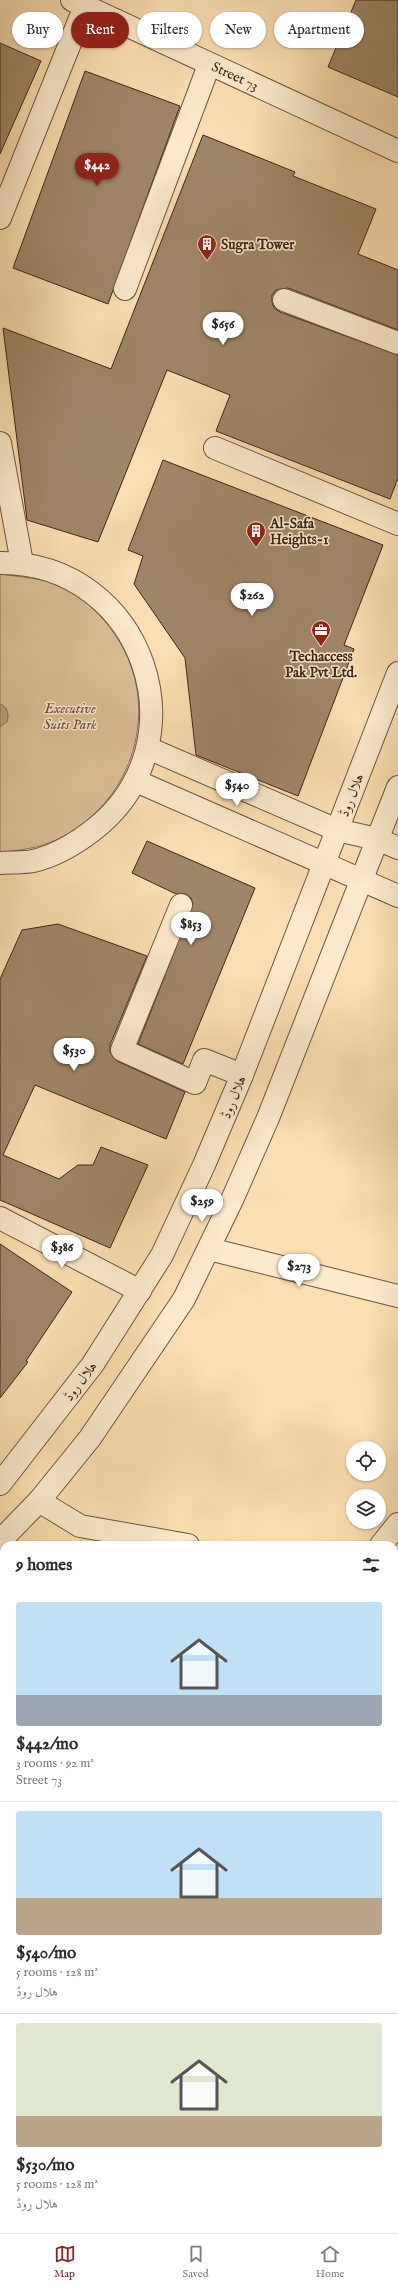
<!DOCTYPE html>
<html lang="en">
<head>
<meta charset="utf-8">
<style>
  :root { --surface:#fff; --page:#f7f7f7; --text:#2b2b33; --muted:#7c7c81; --line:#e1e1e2; --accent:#8f2418 }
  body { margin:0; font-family:"IM FELL English",Amiri,serif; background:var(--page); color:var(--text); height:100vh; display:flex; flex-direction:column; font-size:15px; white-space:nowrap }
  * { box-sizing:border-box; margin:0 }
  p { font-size:13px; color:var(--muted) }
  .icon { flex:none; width:22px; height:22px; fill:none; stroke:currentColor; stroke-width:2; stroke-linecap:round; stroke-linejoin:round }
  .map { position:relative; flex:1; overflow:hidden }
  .panel { position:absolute; left:0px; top:1541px; width:398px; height:692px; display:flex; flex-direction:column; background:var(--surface); border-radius:12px 12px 0 0; box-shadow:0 1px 3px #0004 }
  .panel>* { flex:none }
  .top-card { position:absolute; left:12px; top:12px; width:374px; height:36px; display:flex; gap:8px }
  .controls { position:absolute; left:346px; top:1441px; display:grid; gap:8px }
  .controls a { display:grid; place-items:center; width:40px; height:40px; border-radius:50%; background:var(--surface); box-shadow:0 1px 3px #0004; font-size:20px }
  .price { position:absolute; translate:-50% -34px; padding:0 9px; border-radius:14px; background:#fff; color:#222; font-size:13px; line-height:26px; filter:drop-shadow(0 1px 2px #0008) }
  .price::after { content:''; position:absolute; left:50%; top:24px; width:12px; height:9px; margin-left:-6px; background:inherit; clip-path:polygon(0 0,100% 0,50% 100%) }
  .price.current { background:var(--accent); color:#fff }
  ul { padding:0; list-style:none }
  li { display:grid; align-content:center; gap:8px; height:212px; padding:0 16px }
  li+li { border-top:1px solid var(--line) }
  li span { display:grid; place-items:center; height:124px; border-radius:4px; color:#555 }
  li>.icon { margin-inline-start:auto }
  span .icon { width:72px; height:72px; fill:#fffc; stroke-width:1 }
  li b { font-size:17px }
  h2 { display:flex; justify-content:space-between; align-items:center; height:48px; padding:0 16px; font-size:17px }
  .tag { padding:0 14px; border-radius:18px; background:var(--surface); box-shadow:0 1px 3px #0004; font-size:14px; line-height:36px }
  .tag.current { background:var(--accent); color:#fff }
  .tabs { display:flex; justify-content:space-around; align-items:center; height:56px; border-top:1px solid var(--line); background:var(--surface); font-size:11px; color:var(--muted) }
  .tabs a { display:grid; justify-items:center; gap:2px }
  .tabs .current { color:var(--accent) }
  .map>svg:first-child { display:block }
  .green { fill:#dbbf97; stroke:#8c7358 }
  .water { fill:#bba07d; stroke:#897055 }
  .building { fill:#a08668; stroke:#3e2718 }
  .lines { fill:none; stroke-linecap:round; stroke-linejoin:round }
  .minor-casing { stroke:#6d553e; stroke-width:24 }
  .minor { stroke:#fceacc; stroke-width:22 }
  .labels { text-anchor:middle; stroke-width:3; stroke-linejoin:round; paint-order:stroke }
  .street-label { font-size:14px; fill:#3e2718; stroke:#fceacc }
  .poi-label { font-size:14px; font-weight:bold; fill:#3e2718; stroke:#fceacc; text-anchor:start }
  .park-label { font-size:14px; font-style:italic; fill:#654d38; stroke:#fceacc }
</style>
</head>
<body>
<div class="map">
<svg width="398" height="2233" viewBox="0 0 398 2233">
  <rect width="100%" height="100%" fill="#fbdeb1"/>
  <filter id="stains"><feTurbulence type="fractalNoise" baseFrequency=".005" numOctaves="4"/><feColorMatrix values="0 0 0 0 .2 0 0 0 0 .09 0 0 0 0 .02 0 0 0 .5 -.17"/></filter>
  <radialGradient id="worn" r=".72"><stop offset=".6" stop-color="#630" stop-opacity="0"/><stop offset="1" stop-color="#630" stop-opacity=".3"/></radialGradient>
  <path class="green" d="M0 574C21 577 43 578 62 587 88 600 108 621 122 646 161 716 129 807 56 840 38 848 19 851 0 852Z"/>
  <path class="water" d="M0 704C8 707 9 714 7 722L0 726Z"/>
  <g class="building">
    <path d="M356 0H398V97L328 67Z"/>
    <path d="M0 43 41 61 0 154Z"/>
    <path d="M85 71 180 106 108 304 13 268Z"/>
    <path d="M203 135 295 172 293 176 376 209 358 254 398 270V330L288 288 276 290 272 295V302L274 308 280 312 398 355V478L390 499 216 431 230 395 167 370 98 542 27 520 3 328 111 369Z"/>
    <path d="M163 460 383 545 344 645 354 649 298 796 196 755 185 658 134 584 143 556 128 550Z"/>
    <path d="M147 841 255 888 183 1064 138 1044 193 904 191 898 186 894H176L132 873Z"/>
    <path d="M58 924 147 956 110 1045V1052L117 1061 185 1092 166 1139 35 1085 3 1155 59 1179 78 1165H93L101 1147 148 1165 110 1248 0 1200V979L22 930Z"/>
    <path d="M0 1244 72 1292 26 1361 28 1362 0 1398Z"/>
  </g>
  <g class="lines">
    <defs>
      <g id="minor">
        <path id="s1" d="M72 0 398 151"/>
        <path d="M0 218 85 6"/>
        <path d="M125 289 209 65"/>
        <path d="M284 300 398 343"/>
        <path d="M0 443 22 563"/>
        <path d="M215 448 398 524"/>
        <path d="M0 563C144 562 206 744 92 831 75 844 55 856 33 861 23 863 11 862 0 863"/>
        <path d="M148 748 337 830 377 839 398 848"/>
        <path d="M136 781 398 896"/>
        <path d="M181 905 122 1050 195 1083 204 1060 242 1075"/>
        <path d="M0 1218 140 1291"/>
        <path d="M209 1249 398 1296"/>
        <path d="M0 1484 93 1364 162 1255 204 1165 242 1075 398 673"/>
        <path d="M39 1501 80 1526 188 1545"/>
        <path d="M0 1541 39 1501 90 1438 184 1299 232 1200 268 1118 398 787"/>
        <path d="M381 1545 398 1524"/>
        <path d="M394 1577 398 1578"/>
        <path d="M0 1814 4 1823"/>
        <path d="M178 2229 179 2233"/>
        <path d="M72 2233 81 2229"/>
      </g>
    </defs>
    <use href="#minor" class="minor-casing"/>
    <use href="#minor" class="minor"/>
  </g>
  <defs>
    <symbol id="building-pin" viewBox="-11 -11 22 30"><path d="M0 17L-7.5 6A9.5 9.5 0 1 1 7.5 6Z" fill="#8f2418" stroke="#fceacc"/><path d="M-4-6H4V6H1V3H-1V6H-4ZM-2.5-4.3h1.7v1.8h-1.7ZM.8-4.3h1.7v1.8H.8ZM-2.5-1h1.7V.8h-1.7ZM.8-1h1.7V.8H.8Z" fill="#fff"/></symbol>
    <symbol id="office-pin" viewBox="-11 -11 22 30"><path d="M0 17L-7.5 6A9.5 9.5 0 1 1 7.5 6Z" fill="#8f2418" stroke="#fceacc"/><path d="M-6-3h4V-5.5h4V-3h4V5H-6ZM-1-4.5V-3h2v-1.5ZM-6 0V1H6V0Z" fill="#fff"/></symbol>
  </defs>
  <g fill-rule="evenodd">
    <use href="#building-pin" x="196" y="233" width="22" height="30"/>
    <use href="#building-pin" x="245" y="520" width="22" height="30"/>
    <use href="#office-pin" x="310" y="619" width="22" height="30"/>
  </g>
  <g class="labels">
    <g class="street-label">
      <text dy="5" stroke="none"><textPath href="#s1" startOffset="180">Street 73</textPath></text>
      <text transform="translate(351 795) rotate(-69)" y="5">ہلال روڈ</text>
      <text transform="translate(233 1097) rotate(-68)" y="5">ہلال روڈ</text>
      <text transform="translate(80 1381) rotate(-53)" y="5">ہلال روڈ</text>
    </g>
    <g class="poi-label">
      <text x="221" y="249">Sugra Tower</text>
      <text x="270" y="528">Al-Safa<tspan x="270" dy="16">Heights-1</tspan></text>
      <text x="321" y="661" text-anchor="middle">Techaccess<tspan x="321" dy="16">Pak Pvt Ltd.</tspan></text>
    </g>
    <g class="park-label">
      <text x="70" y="713">Executive<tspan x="70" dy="16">Suits Park</tspan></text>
    </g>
  </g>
  <rect width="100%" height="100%" filter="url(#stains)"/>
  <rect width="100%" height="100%" fill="url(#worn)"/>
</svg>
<div class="controls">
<a><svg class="icon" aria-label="locate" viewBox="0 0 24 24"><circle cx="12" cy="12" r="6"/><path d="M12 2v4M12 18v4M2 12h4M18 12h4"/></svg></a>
<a><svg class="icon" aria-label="layers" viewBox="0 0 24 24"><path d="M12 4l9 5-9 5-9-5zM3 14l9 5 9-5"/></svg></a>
</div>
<b class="price current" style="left:97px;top:187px">$442</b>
<b class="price" style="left:223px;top:346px">$656</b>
<b class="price" style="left:252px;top:617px">$262</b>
<b class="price" style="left:237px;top:807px">$540</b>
<b class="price" style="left:191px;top:946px">$853</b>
<b class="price" style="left:74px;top:1072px">$530</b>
<b class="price" style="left:202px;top:1223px">$259</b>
<b class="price" style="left:62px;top:1269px">$386</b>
<b class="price" style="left:299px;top:1288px">$273</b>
<div class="top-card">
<a class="tag">Buy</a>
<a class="tag current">Rent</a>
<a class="tag">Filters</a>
<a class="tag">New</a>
<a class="tag">Apartment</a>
</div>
<section class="panel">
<h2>9 homes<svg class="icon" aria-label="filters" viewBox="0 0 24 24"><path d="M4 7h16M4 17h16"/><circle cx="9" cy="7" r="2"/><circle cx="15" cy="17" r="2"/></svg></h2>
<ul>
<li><span style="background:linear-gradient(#bfe0f5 75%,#9aa5b1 0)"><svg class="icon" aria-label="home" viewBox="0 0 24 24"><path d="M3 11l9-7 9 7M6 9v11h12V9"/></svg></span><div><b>$442/mo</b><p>3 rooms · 92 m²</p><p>Street 73</p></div></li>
<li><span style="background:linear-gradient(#bfe0f5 70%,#b9a48a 0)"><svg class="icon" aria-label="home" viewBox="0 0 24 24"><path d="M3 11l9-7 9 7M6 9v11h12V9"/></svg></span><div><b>$540/mo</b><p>5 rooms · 128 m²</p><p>ہلال روڈ</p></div></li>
<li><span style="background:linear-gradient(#dfe7d0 75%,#b9a48a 0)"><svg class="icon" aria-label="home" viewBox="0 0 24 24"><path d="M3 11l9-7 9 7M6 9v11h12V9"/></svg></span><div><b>$530/mo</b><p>5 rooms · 128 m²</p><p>ہلال روڈ</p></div></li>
</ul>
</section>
</div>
<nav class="tabs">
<a class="current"><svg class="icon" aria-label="map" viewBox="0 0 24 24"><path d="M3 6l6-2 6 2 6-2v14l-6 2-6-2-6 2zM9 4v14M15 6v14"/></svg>Map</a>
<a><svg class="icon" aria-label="saved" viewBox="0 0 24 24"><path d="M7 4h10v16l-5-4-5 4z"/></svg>Saved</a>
<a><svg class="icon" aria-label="home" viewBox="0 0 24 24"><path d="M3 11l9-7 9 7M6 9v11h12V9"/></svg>Home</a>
</nav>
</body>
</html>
